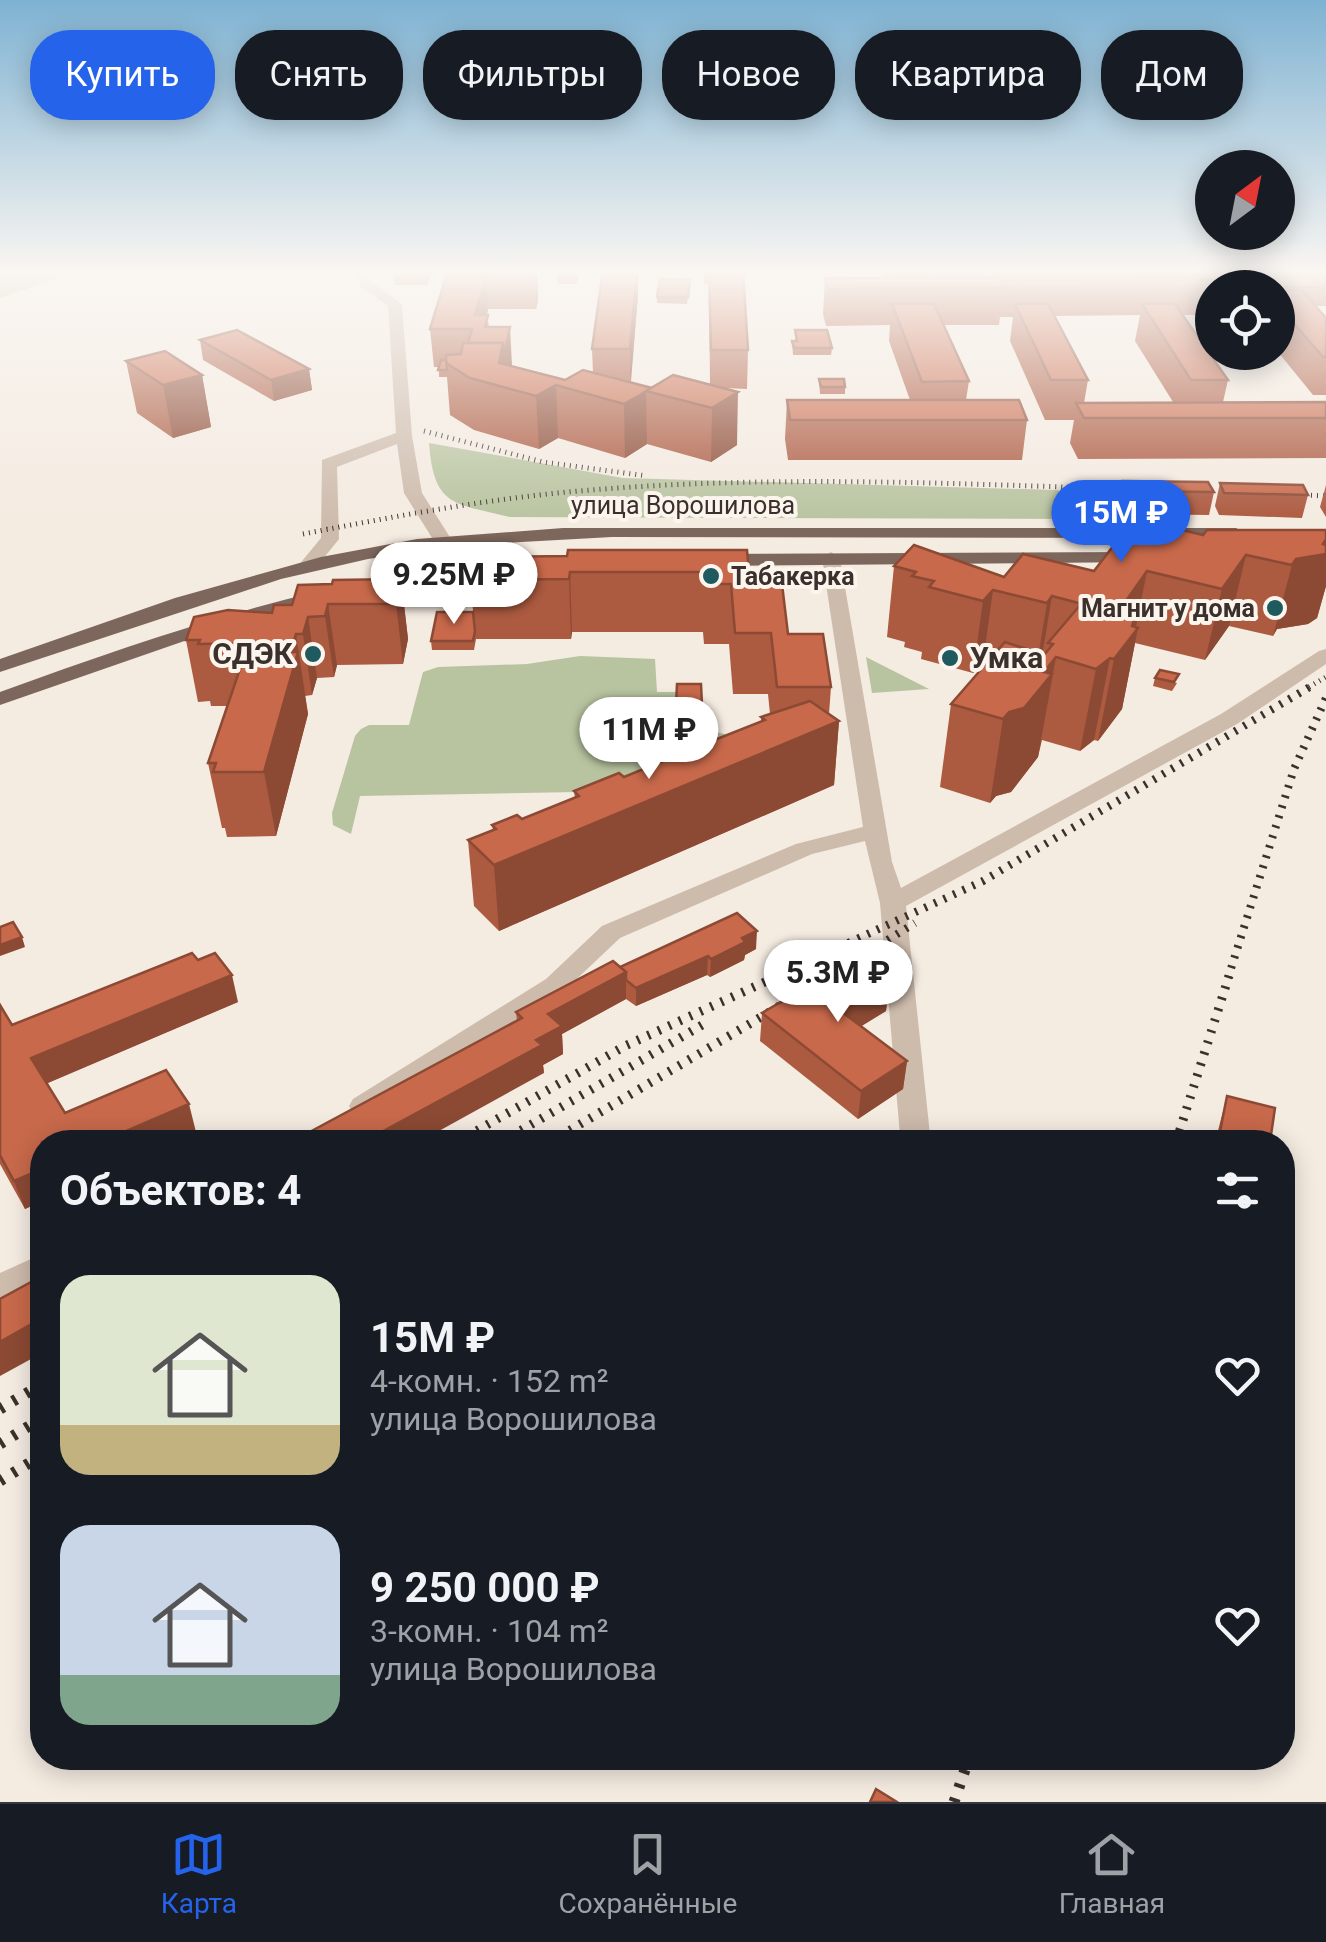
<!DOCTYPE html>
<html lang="ru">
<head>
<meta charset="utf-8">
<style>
  :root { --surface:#171b24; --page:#242831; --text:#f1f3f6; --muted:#9ea1a6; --line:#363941; --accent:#2563eb }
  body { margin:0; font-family:Roboto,sans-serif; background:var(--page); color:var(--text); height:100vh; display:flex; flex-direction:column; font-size:38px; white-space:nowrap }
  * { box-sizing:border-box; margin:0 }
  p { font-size:32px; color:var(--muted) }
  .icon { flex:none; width:55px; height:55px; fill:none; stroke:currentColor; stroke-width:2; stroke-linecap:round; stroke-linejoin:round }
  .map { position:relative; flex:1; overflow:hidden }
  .sheet { position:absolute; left:30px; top:1130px; width:1265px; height:640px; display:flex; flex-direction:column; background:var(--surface); border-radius:40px; box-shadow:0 5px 25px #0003 }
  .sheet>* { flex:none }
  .hud { position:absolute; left:30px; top:30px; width:1268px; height:90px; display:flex; gap:20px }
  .needle { width:65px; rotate:32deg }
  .fabs { position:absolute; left:1195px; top:150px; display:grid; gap:20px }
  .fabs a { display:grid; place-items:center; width:100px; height:100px; border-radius:50%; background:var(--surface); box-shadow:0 5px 25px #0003; font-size:50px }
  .price { position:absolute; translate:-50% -85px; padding:0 22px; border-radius:35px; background:#fff; color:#222; font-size:32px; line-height:65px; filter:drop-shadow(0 2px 5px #0008) }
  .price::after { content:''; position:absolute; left:50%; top:60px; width:30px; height:22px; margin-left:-15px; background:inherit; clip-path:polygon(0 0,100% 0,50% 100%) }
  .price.current { background:var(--accent); color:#fff }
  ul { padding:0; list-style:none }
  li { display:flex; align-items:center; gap:30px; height:250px; padding:0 30px }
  li span { display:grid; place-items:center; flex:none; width:280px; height:200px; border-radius:30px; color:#555 }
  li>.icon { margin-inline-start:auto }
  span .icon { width:120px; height:120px; fill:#fffc; stroke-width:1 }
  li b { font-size:42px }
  h2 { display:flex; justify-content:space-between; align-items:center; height:120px; padding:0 30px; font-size:42px }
  .chip { padding:0 35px; border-radius:40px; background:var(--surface); box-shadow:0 5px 25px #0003; font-size:35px; line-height:90px }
  .chip.current { background:var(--accent); color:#fff }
  .tabs { display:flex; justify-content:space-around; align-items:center; height:140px; border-top:2px solid var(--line); background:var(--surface); font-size:28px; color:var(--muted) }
  .tabs a { display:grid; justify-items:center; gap:5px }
  .tabs .current { color:var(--accent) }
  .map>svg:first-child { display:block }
  .green { fill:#b8c4a0 }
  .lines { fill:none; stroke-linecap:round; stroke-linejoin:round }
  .minor { fill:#cdbbac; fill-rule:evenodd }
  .major { fill:#7d675c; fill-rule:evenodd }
  .rail-far3 { stroke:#3b302b; stroke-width:5; stroke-dasharray:1 5; stroke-linecap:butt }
  .rail-far2 { stroke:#3b302b; stroke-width:8; stroke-dasharray:2.5 8; stroke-linecap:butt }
  .rail-far1 { stroke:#3b302b; stroke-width:9; stroke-dasharray:2.5 9; stroke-linecap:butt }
  .rail { stroke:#3b302b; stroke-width:11; stroke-dasharray:4 11; stroke-linecap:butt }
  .wall { fill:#ac5a40; fill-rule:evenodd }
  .shaded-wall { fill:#8c4a34 }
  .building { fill:#c8694b; stroke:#8c4a34; stroke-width:2.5 }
  .poi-dot { fill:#1f5a5e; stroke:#fbf5ee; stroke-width:4 }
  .labels { text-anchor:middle; stroke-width:8; stroke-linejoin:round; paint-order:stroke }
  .far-street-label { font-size:25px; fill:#3b302b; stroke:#fbf5ee }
  .far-poi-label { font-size:25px; font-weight:bold; fill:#3b302b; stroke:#fbf5ee; text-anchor:start }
  .poi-label { font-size:30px; font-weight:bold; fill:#3b302b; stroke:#fbf5ee; text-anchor:end }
</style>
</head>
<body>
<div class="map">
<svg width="1326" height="1802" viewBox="0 0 1326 1802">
  <rect width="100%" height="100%" fill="#f4ebe1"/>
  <g class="green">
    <path d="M0 270H82L0 298Z"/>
    <path d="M429 443 623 478 1058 490 1086 519 510 517C453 503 434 507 429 443Z"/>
    <path d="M580 656 655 659 657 692H677L678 725 725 734 735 756 634 791 360 796 351 834 333 825 332 813 355 736 361 729 369 725H409L423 672 438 667 527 664Z"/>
    <path d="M866 657 929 689 872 693Z"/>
  </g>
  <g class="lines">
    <g class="minor">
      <path d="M353 270H367L372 282 402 304 412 436 422 493 470 569 468 573H454L404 493 397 444 337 467 339 539 314 570H300L298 566 321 538 322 460 396 433 388 306 361 287Z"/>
      <path d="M831 552 840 558 892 862 901 888 1221 714 1319 651 1326 649V664L1237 724 906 906 930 1135 925 1142H905L900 1135 880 903 865 841 812 854 620 938 564 991 373 1113 363 1116 353 1113 349 1106 353 1099 546 979 602 926 796 844 863 827 822 558Z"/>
      <path d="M42 1254V1281L0 1301V1273Z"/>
    </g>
    <g class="major">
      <path d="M563 528H1236L1245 533 1236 538 612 537 465 545 368 559 281 579 0 672V659L175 598 321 557 417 539Z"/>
      <path d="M1136 552 1143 554V562L716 566 707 560 716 554Z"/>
      <path d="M506 560 513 562V570L440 578 315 601 193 638 0 705V692C166 632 329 576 506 560Z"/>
    </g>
    <g class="rail-far3">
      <path d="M424 431 543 462 647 476"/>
      <path d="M1281 494 1326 496"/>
      <path d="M303 534C402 515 502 496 604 489 786 475 969 484 1151 490"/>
      <path d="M1309 687 1326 677"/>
    </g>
    <g class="rail-far2">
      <path d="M834 973 915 923"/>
      <path d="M772 978 983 881 1313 685"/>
      <path d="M1228 978 1294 769 1326 698"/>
    </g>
    <g class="rail-far1">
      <path d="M457 1142 625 1046 778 976"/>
      <path d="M501 1142 702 1025"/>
      <path d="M550 1142 783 1004"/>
      <path d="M1176 1142 1229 976"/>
    </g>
    <g class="rail">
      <path d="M0 1409 42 1384"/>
      <path d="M0 1444 42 1418"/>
      <path d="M0 1481 42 1455"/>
      <path d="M954 1802 969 1758"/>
    </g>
  </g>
  <g class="wall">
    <path d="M393 270H432L427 285H395Z"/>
    <path d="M448 270H537L538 300 536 309H488L487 315 489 327 512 366 565 380 593 373 592 349 601 281 600 270H638V295L631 382 652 388 710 385 709 284H704V270H743L748 350 747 389 725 388 737 445 711 462 647 444 625 458 558 438 539 449 474 430 450 415 447 377H439V367H434L430 329Z"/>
    <path d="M882 270H986L985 276H884Z"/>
    <path d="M994 270H1326V306H1315L1326 318V395H1313L1278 352V288H1248L1249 281H1245L1243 288H1212V315H1183L1228 380 1223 402H1326V458L1078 459 1070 443 1074 420H1045L1010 341 1013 317H1000L999 325H943L969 381 966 400 1027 420 1022 460H788L785 439 787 400H910L889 341 890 325 826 326 823 314 825 278 993 277ZM1140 315 1135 341 1173 402 1084 403 1088 380 1054 316Z"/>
    <path d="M578 272 577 284H558V277Z"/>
    <path d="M690 280 687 304 657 303V297Z"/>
    <path d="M795 330 832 348 831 355H793L792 341H796Z"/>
    <path d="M200 340 309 369 312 390 274 401 203 360Z"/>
    <path d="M126 361 202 375 211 427 173 438 137 413Z"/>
    <path d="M819 379 845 387V394H820Z"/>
    <path d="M1123 481 1214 492 1209 515 1123 514 1118 504Z"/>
    <path d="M1220 483 1308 495 1302 518 1219 515 1215 506Z"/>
    <path d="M1326 485V517L1320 507Z"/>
    <path d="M1326 530V586L1317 618 1308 624 1277 629 1273 636 1229 626 1205 660 1135 643 1122 709 1098 741 1094 740 1080 751 1042 740 1038 757 1011 792 996 796 990 803 940 787 951 704 987 663 983 662 973 673 921 659 922 652 904 647 905 642 887 637 894 566 1004 577 1094 571 1203 535Z"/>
    <path d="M747 550 750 584 831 687 829 714 839 721 834 785 499 931 474 906 468 840 493 830 492 825 522 819 575 798 574 791 624 777 668 759V753L717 739 761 721V717L770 714 768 694H733L729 644H704L703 632H572L571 639H476L474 650H432L431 641 473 612 471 580 567 556Z"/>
    <path d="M401 579 408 639 403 664 337 665 334 677 317 678 312 695 305 696 308 714 276 836 227 837 225 828H222L208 763 227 706H211L210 701 198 702 186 640 272 613 292 605 332 584Z"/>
    <path d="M1155 678 1177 683 1172 691 1153 686Z"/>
    <path d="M677 684H701V713H676Z"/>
    <path d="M756 949 745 955 744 960 710 977 707 975 636 1006 626 999 562 1034 563 1054 543 1065 544 1073 517 1021 516 1012 620 967Z"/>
    <path d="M198 960 238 1002 47 1083 65 1113 196 1132 25 1209 0 1164V1005L12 1025Z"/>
    <path d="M889 984 886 1011 861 1026 907 1061 903 1089 858 1119 760 1041 762 1013Z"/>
    <path d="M1227 1096 1270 1142H1215Z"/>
  </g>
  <g class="shaded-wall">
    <path d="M426 270H432L427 285Z"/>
    <path d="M535 270H537L538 300 536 309Z"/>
    <path d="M637 270 638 295 630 387V349Z"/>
    <path d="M486 274 488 309 478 352 475 315Z"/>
    <path d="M510 327 512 365 507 388 499 363 503 343Z"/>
    <path d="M309 369 312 390 274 401 271 380Z"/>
    <path d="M202 375 211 427 173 438 163 385Z"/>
    <path d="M556 385 558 438 539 449 536 396Z"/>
    <path d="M646 391 647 444 625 458 624 404Z"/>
    <path d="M738 392 737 445 711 462 712 408Z"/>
    <path d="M1326 539V586L1317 618 1308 624 1277 629 1273 636 1292 565 1296 559 1323 544Z"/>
    <path d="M1246 555 1229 626 1205 660 1222 589Z"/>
    <path d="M1147 571 1135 632 1138 628 1122 709 1098 741 1114 659 1110 658 1094 740 1080 751 1096 669 1117 613Z"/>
    <path d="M570 572 572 632 571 639 569 579Z"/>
    <path d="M401 579 408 639 403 664 396 604Z"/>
    <path d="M993 590 983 662 973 673 983 601Z"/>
    <path d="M1052 596 1040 668 1035 676 1047 603Z"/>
    <path d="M328 604 337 665 334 677 325 616Z"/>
    <path d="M308 617 317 678 312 695 303 634Z"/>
    <path d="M296 634 308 714 276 836 264 772 290 652Z"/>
    <path d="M1056 657 1038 757 1011 792 996 796 990 803 1003 719Z"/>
    <path d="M839 721 834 785 499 931 494 865Z"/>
    <path d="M757 931 756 949 745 955 744 960 710 977 711 959 742 938Z"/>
    <path d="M22 937 25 947 0 956V945Z"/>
    <path d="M708 956 707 975 636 1006V988Z"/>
    <path d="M626 972V999L562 1034 563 1054 543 1065 544 1073 419 1142H363L536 1040 548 1014Z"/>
    <path d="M232 975 238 1002 41 1086 31 1058Z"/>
    <path d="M889 984 886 1011 839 1040 842 1012Z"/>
    <path d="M907 1061 903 1089 858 1119 861 1091Z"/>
    <path d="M189 1104 196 1132 173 1142H101Z"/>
    <path d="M42 1169V1201L25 1209 14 1181Z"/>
    <path d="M42 1318V1353L0 1376V1342Z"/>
  </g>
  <g class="building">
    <path d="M448 270H535V274H486L475 315H488L485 327H510L504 356 503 343H468L472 329H430Z"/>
    <path d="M603 270H637L630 349H592Z"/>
    <path d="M709 270H743L748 350H711Z"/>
    <path d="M994 270H1238L1245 279 1000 281Z"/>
    <path d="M1252 270H1326V287H1272L1262 282Z"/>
    <path d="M559 272H578L577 278 558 277Z"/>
    <path d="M998 277 1004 288 828 289 825 278Z"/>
    <path d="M660 279 690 280 688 297H657Z"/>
    <path d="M1278 290H1301L1326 318V357H1323L1278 305Z"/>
    <path d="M892 304H934L969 381 922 382Z"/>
    <path d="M1015 304H1048L1088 380H1051Z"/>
    <path d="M1142 304H1175L1228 380H1191Z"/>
    <path d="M237 330 309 369 271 380 200 340Z"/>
    <path d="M795 330H827L832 348H794L792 341H797Z"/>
    <path d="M463 343H503L499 363 565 380 583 370 652 388 624 404 556 385 536 396 470 378 446 363V355L461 354Z"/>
    <path d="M165 351 202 375 163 385 126 361Z"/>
    <path d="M441 360H446L447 370H438Z"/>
    <path d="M673 375 738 392 712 408 646 391Z"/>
    <path d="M819 379H844L845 387H821Z"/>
    <path d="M787 400H1019L1027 420H790Z"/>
    <path d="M1326 402V418H1084L1076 403Z"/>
    <path d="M1123 481 1208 482 1214 492 1127 491Z"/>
    <path d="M1220 483 1303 485 1308 495 1224 493Z"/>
    <path d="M1174 528 1203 535 1207 530H1326V539L1323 544 1326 545V554L1296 559 1292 565 1246 555 1222 589 1147 571 1121 608 1092 598 1086 605 1052 596 1047 603 993 590 983 601 929 587 934 581 912 576 916 572 894 566 914 545 1004 577 1023 554 1094 571 1124 532 1150 534 1154 529Z"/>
    <path d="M568 550H747L750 584H782L788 634H823L831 687H777L771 633H735L731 584H705L704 572H570L569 579 471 580 475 557 567 556Z"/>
    <path d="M401 579 396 604H328L325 616 308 617 303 634H296L290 652H298L264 772H213L216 763H208L244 657H253L257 643 198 644 200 640H186L194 617 228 610 272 613 274 605H292L298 585 332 584 333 580Z"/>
    <path d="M1092 598 1136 613 1132 626 1138 628 1114 659 1110 658 1096 669 1056 657 1044 672 1052 674 1024 708 1009 712 1003 719 951 704 1005 642 1044 655 1053 644 1048 643 1081 604 1086 605Z"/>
    <path d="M437 612H473L475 631 473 641H431Z"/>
    <path d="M1160 670 1179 674 1174 682 1155 678Z"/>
    <path d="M677 684H701L702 705H676Z"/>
    <path d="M810 701 839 721 494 865 468 840 496 829 492 825 517 815 522 819 579 796 574 791 619 773 624 777 673 757 668 753 712 735 717 739 765 720 761 717Z"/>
    <path d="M737 913 757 931 742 938 745 942 711 959 708 956 636 988 626 980V972L620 967Z"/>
    <path d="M13 922 22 937 0 945V927Z"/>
    <path d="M192 953 198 960 215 953 232 975 31 1058 65 1113 166 1070 189 1104 101 1142H42V1169L14 1181 0 1155V1005L12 1025Z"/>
    <path d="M855 959 889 984 842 1012 907 1061 861 1091 762 1013Z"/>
    <path d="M613 961 626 972 548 1014 562 1026 536 1040 542 1045 363 1142H291L522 1018 516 1012Z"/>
    <path d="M1227 1096 1275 1108 1270 1142H1218Z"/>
    <path d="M42 1276V1318L0 1342V1299Z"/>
    <path d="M876 1789 897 1802H870Z"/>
  </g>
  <linearGradient id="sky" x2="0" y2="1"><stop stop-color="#7eb2d2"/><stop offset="0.52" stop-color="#faf6f2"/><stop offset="1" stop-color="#faf6f2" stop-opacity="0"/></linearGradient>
  <rect width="1326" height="523" fill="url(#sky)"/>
  <g class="poi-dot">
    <circle cx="711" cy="576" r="10"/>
    <circle cx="1275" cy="608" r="10"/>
    <circle cx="313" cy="654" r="10"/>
    <circle cx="950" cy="658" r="10"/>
  </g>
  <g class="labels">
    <g class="far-street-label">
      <text x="683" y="514">улица Ворошилова</text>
    </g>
    <g class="far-poi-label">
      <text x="731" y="585">Табакерка</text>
      <text x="1255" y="617" text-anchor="end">Магнит у дома</text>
    </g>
    <g class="poi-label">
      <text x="293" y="664">СДЭК</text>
      <text x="970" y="668" text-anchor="start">Умка</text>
    </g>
  </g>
</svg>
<div class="fabs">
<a><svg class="needle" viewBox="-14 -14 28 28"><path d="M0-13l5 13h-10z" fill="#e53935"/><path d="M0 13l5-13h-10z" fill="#9ea1a6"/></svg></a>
<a><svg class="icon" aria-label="locate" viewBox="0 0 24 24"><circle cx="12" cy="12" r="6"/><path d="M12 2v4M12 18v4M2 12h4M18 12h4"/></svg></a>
</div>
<b class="price current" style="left:1121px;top:565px">15M ₽</b>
<b class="price" style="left:454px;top:627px">9.25M ₽</b>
<b class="price" style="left:649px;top:782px">11M ₽</b>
<b class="price" style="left:838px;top:1025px">5.3M ₽</b>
<div class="hud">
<a class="chip current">Купить</a>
<a class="chip">Снять</a>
<a class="chip">Фильтры</a>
<a class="chip">Новое</a>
<a class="chip">Квартира</a>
<a class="chip">Дом</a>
</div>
<section class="sheet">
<h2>Объектов: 4<svg class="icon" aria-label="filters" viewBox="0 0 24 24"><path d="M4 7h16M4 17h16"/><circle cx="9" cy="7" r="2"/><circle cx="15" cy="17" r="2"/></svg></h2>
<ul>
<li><span style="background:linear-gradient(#dfe7d0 75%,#c2b280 0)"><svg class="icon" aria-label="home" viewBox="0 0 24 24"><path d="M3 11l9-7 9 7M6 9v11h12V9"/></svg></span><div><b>15M ₽</b><p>4-комн. · 152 m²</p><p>улица Ворошилова</p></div><svg class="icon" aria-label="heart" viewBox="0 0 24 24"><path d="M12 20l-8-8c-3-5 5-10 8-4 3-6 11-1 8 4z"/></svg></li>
<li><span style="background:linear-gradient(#c9d6e8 75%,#7fa58c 0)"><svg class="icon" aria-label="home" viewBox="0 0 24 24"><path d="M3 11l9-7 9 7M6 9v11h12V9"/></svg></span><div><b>9 250 000 ₽</b><p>3-комн. · 104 m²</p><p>улица Ворошилова</p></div><svg class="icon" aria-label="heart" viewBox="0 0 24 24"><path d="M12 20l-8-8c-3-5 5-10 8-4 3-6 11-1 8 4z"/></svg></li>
</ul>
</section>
</div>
<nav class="tabs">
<a class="current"><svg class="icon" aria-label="map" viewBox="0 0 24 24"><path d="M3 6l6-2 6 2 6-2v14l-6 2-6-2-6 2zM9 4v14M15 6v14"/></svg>Карта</a>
<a><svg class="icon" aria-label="saved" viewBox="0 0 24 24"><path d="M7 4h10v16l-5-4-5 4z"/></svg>Сохранённые</a>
<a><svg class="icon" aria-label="home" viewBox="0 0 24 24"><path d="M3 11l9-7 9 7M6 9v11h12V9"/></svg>Главная</a>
</nav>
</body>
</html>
